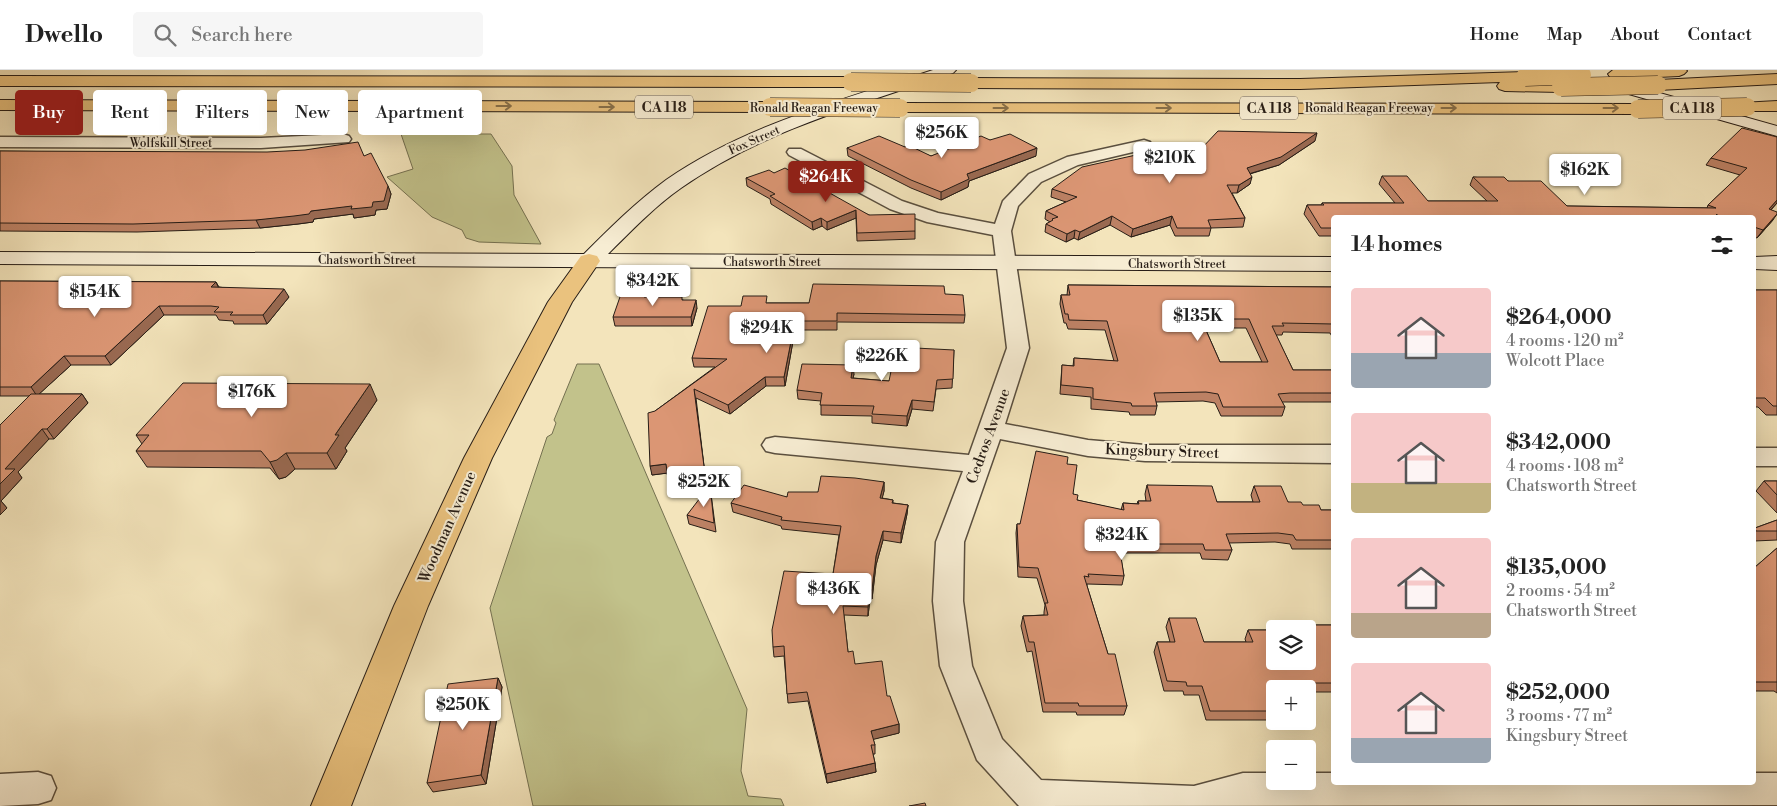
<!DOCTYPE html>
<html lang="en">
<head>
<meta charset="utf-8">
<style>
  :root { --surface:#fff; --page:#f6f6f6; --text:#222; --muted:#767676; --line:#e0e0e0; --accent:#8f2418 }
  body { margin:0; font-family:"Libre Bodoni",serif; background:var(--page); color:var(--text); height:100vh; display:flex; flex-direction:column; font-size:19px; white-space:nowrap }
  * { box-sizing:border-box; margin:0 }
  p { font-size:16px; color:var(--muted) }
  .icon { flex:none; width:28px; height:28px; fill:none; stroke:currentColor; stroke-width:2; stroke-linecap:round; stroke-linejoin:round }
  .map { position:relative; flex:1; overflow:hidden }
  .side { position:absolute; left:1331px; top:145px; width:425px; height:570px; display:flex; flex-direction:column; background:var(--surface); border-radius:5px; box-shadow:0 5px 20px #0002 }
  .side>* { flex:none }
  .hud { position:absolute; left:15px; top:20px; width:475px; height:45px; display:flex; gap:10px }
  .tools { position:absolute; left:1266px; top:550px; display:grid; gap:10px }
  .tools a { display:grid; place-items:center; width:50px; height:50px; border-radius:5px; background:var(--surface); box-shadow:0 5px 20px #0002; font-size:25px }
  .price { position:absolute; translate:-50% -42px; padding:0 11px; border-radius:5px; background:#fff; color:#222; font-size:16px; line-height:32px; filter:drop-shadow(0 1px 2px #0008) }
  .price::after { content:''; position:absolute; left:50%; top:30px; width:15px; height:11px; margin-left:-8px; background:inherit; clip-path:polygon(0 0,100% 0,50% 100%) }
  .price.on { background:var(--accent); color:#fff }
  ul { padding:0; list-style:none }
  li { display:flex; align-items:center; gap:15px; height:125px; padding:0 20px }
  li span { display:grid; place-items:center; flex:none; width:140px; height:100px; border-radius:5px; color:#555 }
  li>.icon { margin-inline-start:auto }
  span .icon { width:60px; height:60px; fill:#fffc; stroke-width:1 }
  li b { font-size:21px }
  h2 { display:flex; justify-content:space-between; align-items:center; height:60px; padding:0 20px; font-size:21px }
  .pill { padding:0 18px; border-radius:5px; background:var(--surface); box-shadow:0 5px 20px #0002; font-size:18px; line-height:45px }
  .pill.on { background:var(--accent); color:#fff }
  header { display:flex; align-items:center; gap:30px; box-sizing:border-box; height:70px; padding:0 25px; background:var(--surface); border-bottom:1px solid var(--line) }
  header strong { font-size:24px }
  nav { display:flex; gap:28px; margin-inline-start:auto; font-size:18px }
  .search { width:350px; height:45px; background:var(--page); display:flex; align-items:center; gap:12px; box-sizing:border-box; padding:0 18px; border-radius:5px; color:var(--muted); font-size:19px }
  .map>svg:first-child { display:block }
  .green { fill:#c2c28b; stroke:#747050 }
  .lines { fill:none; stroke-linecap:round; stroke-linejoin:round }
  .minor-casing { stroke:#5a4f3f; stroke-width:3 }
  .secondary-casing { stroke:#271d16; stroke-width:2 }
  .primary-casing { stroke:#271d16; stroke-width:2 }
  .motorway-casing { stroke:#271d16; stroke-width:2 }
  .minor { fill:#f7edd3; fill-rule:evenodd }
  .secondary { fill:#f7edd3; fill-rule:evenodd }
  .primary { fill:#eac27e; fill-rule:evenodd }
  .motorway { fill:#eac27e; fill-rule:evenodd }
  .motorway-bridge-casing { stroke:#271d16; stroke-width:19; stroke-linecap:butt }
  .motorway-bridge { stroke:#eac27e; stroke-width:18 }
  .wall { fill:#bc8164; stroke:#271d16; fill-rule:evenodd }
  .shaded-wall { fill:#996951; stroke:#271d16 }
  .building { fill:#db9674; stroke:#271d16; fill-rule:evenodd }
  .oneway { stroke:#88704a }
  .labels { text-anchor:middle; stroke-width:4; stroke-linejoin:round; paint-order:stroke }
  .far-street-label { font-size:12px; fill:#271d16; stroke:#f7edd3 }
  .shield { fill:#f7edd3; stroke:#655b4f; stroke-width:1 }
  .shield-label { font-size:14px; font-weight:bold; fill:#271d16 }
  .street-label { font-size:15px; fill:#271d16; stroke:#f7edd3 }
</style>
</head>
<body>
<header>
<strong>Dwello</strong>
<div class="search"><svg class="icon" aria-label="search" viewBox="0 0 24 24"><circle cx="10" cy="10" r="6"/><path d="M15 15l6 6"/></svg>Search here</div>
<nav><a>Home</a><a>Map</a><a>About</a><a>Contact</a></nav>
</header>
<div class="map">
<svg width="1777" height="736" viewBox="0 0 1777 736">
  <rect width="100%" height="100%" fill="#f3e4bb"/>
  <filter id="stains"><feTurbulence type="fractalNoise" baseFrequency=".004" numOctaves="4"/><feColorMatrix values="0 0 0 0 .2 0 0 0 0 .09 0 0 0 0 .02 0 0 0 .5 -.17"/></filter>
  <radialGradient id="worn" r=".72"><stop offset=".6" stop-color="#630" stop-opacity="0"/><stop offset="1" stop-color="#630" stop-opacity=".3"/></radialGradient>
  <g class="green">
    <path d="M401 64H491L512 96 514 125 541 174 479 172 466 168 462 160 432 147 387 107 413 99Z"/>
    <path d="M577 294H599L747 639 741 701 748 726 781 729 784 736H533L490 538 547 367 552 364 556 353 554 350Z"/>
  </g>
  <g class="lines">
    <defs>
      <g id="minor">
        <path d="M343 64 349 66 351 69 349 72 261 78 0 77V67L261 68Z"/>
        <path d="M1144 70 1150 72 1152 75 1150 78 1078 95 1041 112 1018 136 1011 161 1029 278 1005 354 1088 370 1145 375H1334V393L1145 391 1088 386 1000 369 964 472 963 531 972 596 1002 669 1041 710 1194 716 1243 703H1275V711H1308V703H1334V712H1754V703H1777V735L1019 736 977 690 940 596 933 531 936 472 963 401 775 383 766 381 762 375 766 369 775 367 969 385 1007 278 993 165 927 152 890 139 789 85 787 82 789 79H801L902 131 938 143 995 154 1003 131 1029 104 1067 87Z"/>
        <rect x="1754" y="378" width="23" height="18"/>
        <path d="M38 702 51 706 56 718 51 730 38 734 0 736V704Z"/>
      </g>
      <g id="secondary">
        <path d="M933 0H956L953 3C861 34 762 61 681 118 654 137 631 161 608 184L1334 187V201L0 194V182L584 184C610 158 636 132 666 110 745 55 842 30 933 0Z"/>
        <path d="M1610 9 1777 56V66L1604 17 1602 14 1604 11Z"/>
        <path d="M1777 186V200L1754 199V187Z"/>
      </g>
      <path id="primary" d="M589 184 597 186 600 191 572 232 492 388 428 536 351 736H311L394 536 464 388 548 232 581 186Z"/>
      <g id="motorway">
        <path d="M1613 0H1686L1687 1 1684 4 1679 6 1616 9 1610 7 1608 4Z"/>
        <path d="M1525 2 1531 4 1533 7 1531 10 1526 12H1561L1567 14 1569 17 1567 20 1561 22 1505 21 1499 19 1497 16 1500 12 1300 19 971 18 965 16 963 13 965 10 971 8 1300 9Z"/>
        <path d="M1777 4V14L1658 20 1652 18 1650 15 1652 12 1658 10Z"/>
        <path d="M0 6 851 7 857 9 859 12 857 15 851 17 0 16Z"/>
        <path d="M0 30 770 32 776 33 778 37 776 41 770 42 0 40Z"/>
        <path d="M1777 31V41H1741L1739 37 1741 33Z"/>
        <path d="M900 33 1638 34 1644 35 1646 39 1644 43 1638 44 894 42 892 38 894 34Z"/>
      </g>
    </defs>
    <use href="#minor" class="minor-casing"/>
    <use href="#secondary" class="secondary-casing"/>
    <use href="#primary" class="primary-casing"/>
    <use href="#motorway" class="motorway-casing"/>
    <use href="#minor" class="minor"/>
    <use href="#secondary" class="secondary"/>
    <use href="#primary" class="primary"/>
    <use href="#motorway" class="motorway"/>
    <defs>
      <g id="motorway-bridge">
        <path d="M1525 7 1582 5"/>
        <path d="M851 12 971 13"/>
        <path d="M1561 17 1658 15"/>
        <path d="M770 37 900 38"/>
        <path d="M1638 39 1747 37"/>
      </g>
    </defs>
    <use href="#motorway-bridge" class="motorway-bridge-casing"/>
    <use href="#motorway-bridge" class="motorway-bridge"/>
  </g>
  <g class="wall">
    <path d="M1777 67V133L1771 140 1773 150 1757 168 1754 167V148H1334V166H1319L1304 144 1307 135H1321L1322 133H1395L1379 114 1382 106 1428 131H1487L1470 115 1473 107 1508 111 1567 136 1707 138 1708 135 1740 105 1706 95 1711 88Z"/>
    <path d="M990 70 1036 86 969 111 968 117 941 130 911 118 848 86 847 78 905 77 931 86Z"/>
    <path d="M1315 71 1279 95 1250 104V114L1237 123H1232L1245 148 1243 157 1211 158 1209 166H1175L1170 155 1131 167 1110 155 1078 170 1074 168 1066 172 1045 162 1046 154 1050 152 1045 149 1046 141 1066 132 1051 127 1052 119 1154 91Z"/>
    <path d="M0 81 364 86 388 116 391 124 387 139 376 140 375 145 354 148 353 144 314 149 313 152 298 154 260 158 137 162 0 161Z"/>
    <path d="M774 103 869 145 915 161V169L857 171 856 148 827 160 822 156 813 160 771 134 770 129 747 116 746 108Z"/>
    <path d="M0 211 216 212 219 217 289 227 267 254H234L233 251 219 250 216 245H164L111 295H71L39 324H82L88 333 54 369H49L18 402 22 408 1 431 7 438 0 445V355L30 326H0Z"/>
    <path d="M1068 215 1334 217V270L1330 263 1283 262 1282 265H1276L1293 300H1334V332H1282L1285 337 1282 346H1221L1215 333 1203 331 1156 332 1157 336 1155 345H1130L1129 342 1091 339V327L1060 324 1062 295 1073 296 1074 288 1114 291 1105 260 1068 259 1066 253H1064L1060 234 1061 225H1067ZM1205 258H1246L1262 292H1220Z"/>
    <path d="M1754 220H1777V345H1766L1758 337H1754Z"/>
    <path d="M645 224 646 227 683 230 697 238 692 256H615L613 247Z"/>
    <path d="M945 224 965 245 964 253 837 252V260H795L785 316H766L730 344 696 328 706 413 670 418 667 403 652 405 655 341 715 297H694L692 288 741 236 768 233H809Z"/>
    <path d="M954 280 952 318 936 319 933 341 912 339 907 356 872 353V346L821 345V331L798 329 797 320 854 304 853 308 889 311Z"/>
    <path d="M377 330 345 378 347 381 336 399H295L286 407 279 409 270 398 147 397 136 381 142 374 136 365Z"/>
    <path d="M1067 394 1073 424 1077 430 1121 440 1123 433 1137 434 1138 431H1146L1145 424 1147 415 1217 432H1253L1251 425 1254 416 1288 432 1321 440H1334V479H1292L1290 474 1275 472 1229 473 1232 480 1228 490 1202 489 1200 483H1120L1124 506 1122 515 1087 514V516L1108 584 1127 636 1124 645H1077L1076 642H1043L1032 581 1027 582 1021 556 1023 546 1044 545V542L1045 535 1037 508 1018 507 1016 463 1017 454H1020Z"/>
    <path d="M1764 411H1777V443L1756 421Z"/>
    <path d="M884 412V421L882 428 893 430V433L908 435 907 444 901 473 883 470 876 495 872 529H870L868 546 844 545 848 582 855 594 887 626 899 654V663L873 669 875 675V684H873L875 693 876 702 827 713 808 631 788 633 784 586 774 587 773 577 833 504 839 465 782 459 781 456 733 442 731 433 787 427Z"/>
    <path d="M711 424 716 462 689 454 687 445Z"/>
    <path d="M1777 450V470L1754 471V459L1755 458Z"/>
    <path d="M1777 478V623L1774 621H1754V498Z"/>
    <path d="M1169 548 1204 572H1246L1245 569 1248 560H1269L1270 557H1307L1308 555H1334V622H1308V619H1275V650H1206L1199 625H1184L1183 621H1164L1154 582 1157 572H1170L1166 557Z"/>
    <path d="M498 608 502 617 486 714 433 722 427 713Z"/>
  </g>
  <g class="shaded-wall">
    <path d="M1317 63 1315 71 1279 95 1245 105 1247 98Z"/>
    <path d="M1037 78 1036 86 969 111 968 117 941 130V122L967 104Z"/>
    <path d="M1252 107 1250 114 1237 123 1239 115Z"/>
    <path d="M388 116 391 124 387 139 376 140 375 145 354 148 353 144 314 149 313 152 298 154 260 158 256 150 311 141 373 132Z"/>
    <path d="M1777 130V133L1764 147 1769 139Z"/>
    <path d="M856 140V148L827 160V152Z"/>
    <path d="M1777 144 1773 150 1757 168 1763 160Z"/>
    <path d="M1112 146 1110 155 1078 170 1080 162Z"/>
    <path d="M1172 146 1170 155 1131 167 1133 159Z"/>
    <path d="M821 148 822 156 813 160 812 152Z"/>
    <path d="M1075 160 1074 168 1066 172 1067 164Z"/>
    <path d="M216 212 220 221 211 217Z"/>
    <path d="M284 219 289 227 267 254 263 245Z"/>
    <path d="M696 230 697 238 692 256 691 247Z"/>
    <path d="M159 236 164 245 111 295 105 286Z"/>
    <path d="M795 251V260L785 316 784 307Z"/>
    <path d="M64 286 71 295 37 326 31 317Z"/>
    <path d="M853 295 854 304 851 317V308Z"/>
    <path d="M765 307 766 316 730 344 728 335Z"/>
    <path d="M370 314 377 330 345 378 347 381 336 399 327 383 335 365Z"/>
    <path d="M694 319 706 413 670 418 668 409Z"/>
    <path d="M82 324 88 333 54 369 47 359Z"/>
    <path d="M912 330V339L907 356V346Z"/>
    <path d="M42 359 49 369 18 402 22 408 1 431 7 438 0 445V414L5 399Z"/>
    <path d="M286 383 295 399 286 407 279 409 270 392Z"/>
    <path d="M666 394 668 403 652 405 650 396Z"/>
    <path d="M884 412V421L880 437V428Z"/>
    <path d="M908 435 907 444 901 473V463Z"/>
    <path d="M883 461V470L876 495 872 529V520L876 486Z"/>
    <path d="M870 520V529L868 546V537Z"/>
    <path d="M498 608 502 617 486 714 481 705Z"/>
    <path d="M899 654V663L871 670V661Z"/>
    <path d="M875 693 876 702 827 713 826 704Z"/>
  </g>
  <g class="building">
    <path d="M1742 58 1777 67V130L1769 139 1777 142V144L1763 160 1754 157V148H1723L1717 146V144L1713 148H1334V158H1321L1307 135H1324L1322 133H1404L1382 106H1407L1428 131H1498L1473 107H1504L1508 111H1541L1567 136 1716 138 1708 135 1747 98 1711 88Z"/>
    <path d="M1218 61 1317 63 1281 87 1247 98 1252 107 1239 115H1227L1245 148 1208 150 1211 158H1177L1172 146 1133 159 1112 146 1080 162 1075 160 1067 164 1046 154 1053 150 1052 149 1058 147 1046 141 1077 127 1052 119 1082 97 1136 85 1143 84 1154 91 1201 79Z"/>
    <path d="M1010 64 1037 78 967 104 969 109 941 122 911 110 847 78 879 66 905 77 908 75 931 86 981 66 990 70Z"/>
    <path d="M358 72 364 86 371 83 388 116 384 131 373 132 372 137 351 139 352 136 311 141 309 144 294 146 256 150 133 154 0 153V81L267 82 305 80Z"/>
    <path d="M785 98 869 145 915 144V161L857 163 856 140 827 152 821 148 812 152 770 126 775 124 746 108 769 100 774 103Z"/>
    <path d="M0 211 216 212 211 217 284 219 263 245H230L233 242H214L219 237 211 236H159L105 286H64L31 317H0Z"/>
    <path d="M813 214 944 216 945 224 963 225 965 245 837 243V251H795L784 307H765L728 335 694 319 705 404 668 409 666 394 650 396 648 343 655 341 727 289 692 288 708 236H741L743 226H767L766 233H809Z"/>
    <path d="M1068 215 1334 217V255L1333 254 1282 253 1284 256H1272L1293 300H1334V323H1290L1278 324 1285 337H1223L1218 324 1206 322 1154 323 1157 336H1132L1131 333 1093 329V318L1061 315 1062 295 1074 296V288L1118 291 1107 251 1069 250 1068 244H1065L1061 225H1070ZM1201 249H1249L1268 292H1220Z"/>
    <path d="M1754 220H1777V336H1773L1765 328H1754Z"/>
    <path d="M621 224H645L644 227H682V230H696L691 247H613Z"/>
    <path d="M896 277 954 280 953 309 937 310 934 332 912 330 907 346 872 344 874 336 820 335 822 323 797 320 802 294 853 295 851 308 889 311Z"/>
    <path d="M183 313 370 314 335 365H339L327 383H286L277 390 270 392 261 381H136L149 365H136Z"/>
    <path d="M31 324H82L47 359H42L5 399H15L0 414V355Z"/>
    <path d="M1036 381 1068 387 1067 394 1077 395 1073 424 1078 425 1077 430 1124 440 1123 433 1139 434 1138 431H1151L1147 415 1212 416 1217 432H1260L1254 416H1281L1288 432H1301L1303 435H1319L1321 440H1334V470H1296L1293 465 1278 463 1226 464 1232 480H1205L1203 474H1119L1124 506 1088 504 1089 507 1084 506 1108 584H1115L1127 636H1079L1078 633H1045L1034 572H1029L1023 546 1048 545 1045 533H1048L1038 498 1019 497 1017 454H1020Z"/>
    <path d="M821 406 855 408 884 412 880 428 893 430 892 433 908 435 901 463 883 461 876 486 872 520H870L868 537 843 536 848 582 853 581 855 594 882 591 887 626H890L899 654 871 661 875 675H871L875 693 826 704 807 622 787 624 784 576 773 577 772 560 784 501 833 504 841 456 781 450 782 447 731 433 744 415 787 427 788 422H818Z"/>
    <path d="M1764 411H1777V425Z"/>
    <path d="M710 415 714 453 687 445Z"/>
    <path d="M1777 450V461H1756L1755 458Z"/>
    <path d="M1777 478V612H1754V498Z"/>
    <path d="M1169 548H1196L1204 572H1253L1248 560H1271L1270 557H1309L1308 555H1334V613H1297L1298 615H1282L1283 619H1275V641H1210L1202 616H1187L1186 612 1167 611 1157 572H1175ZM1275 559H1308V591H1275Z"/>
    <path d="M498 608 481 705 427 713 448 614Z"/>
    <path d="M925 733 926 736H909Z"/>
  </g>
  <defs><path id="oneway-shaft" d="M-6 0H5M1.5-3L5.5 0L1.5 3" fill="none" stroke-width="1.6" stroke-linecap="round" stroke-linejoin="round" transform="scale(1.25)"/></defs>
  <g class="oneway">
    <use href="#oneway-shaft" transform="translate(504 36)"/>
    <use href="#oneway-shaft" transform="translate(607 37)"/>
    <use href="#oneway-shaft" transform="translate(1001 38)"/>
    <use href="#oneway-shaft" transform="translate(1164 38)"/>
    <use href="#oneway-shaft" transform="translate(1449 38)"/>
    <use href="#oneway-shaft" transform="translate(1611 38)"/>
  </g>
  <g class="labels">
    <g class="far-street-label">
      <text x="814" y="42">Ronald Reagan Freeway</text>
      <text x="1369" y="42">Ronald Reagan Freeway</text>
      <text transform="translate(754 70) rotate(-24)" y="4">Fox Street</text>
      <text x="171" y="77">Wolfskill Street</text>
      <text x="367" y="194">Chatsworth Street</text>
      <text x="772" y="196">Chatsworth Street</text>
      <text x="1177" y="198">Chatsworth Street</text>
    </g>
    <g class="shield">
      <rect x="635" y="25.5" width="58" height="23" rx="4"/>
      <rect x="1240" y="26.5" width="58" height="23" rx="4"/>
      <rect x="1663" y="26.5" width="58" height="23" rx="4"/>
    </g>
    <g class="shield-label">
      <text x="664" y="42">CA 118</text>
      <text x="1269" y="43">CA 118</text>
      <text x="1692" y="43">CA 118</text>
    </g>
    <g class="street-label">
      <text transform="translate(988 366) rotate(-70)" y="5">Cedros Avenue</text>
      <text transform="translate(1162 381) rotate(2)" y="5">Kingsbury Street</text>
      <text transform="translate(447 457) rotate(-66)" y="5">Woodman Avenue</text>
    </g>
  </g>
  <rect width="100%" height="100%" filter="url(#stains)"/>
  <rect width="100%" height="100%" fill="url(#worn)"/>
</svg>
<div class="tools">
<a><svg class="icon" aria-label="layers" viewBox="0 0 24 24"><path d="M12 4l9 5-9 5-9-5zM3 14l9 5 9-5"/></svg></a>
<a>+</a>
<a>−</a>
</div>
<b class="price" style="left:942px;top:89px">$256K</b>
<b class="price" style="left:1170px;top:114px">$210K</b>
<b class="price" style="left:1585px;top:126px">$162K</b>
<b class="price on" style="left:826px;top:133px">$264K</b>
<b class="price" style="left:653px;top:237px">$342K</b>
<b class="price" style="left:95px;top:248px">$154K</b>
<b class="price" style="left:1198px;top:272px">$135K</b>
<b class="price" style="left:767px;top:284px">$294K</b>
<b class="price" style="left:882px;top:312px">$226K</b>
<b class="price" style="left:252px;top:348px">$176K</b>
<b class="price" style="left:704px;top:438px">$252K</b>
<b class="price" style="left:1122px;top:491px">$324K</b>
<b class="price" style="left:834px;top:545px">$436K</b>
<b class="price" style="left:463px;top:661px">$250K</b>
<div class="hud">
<a class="pill on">Buy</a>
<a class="pill">Rent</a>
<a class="pill">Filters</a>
<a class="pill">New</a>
<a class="pill">Apartment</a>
</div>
<section class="side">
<h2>14 homes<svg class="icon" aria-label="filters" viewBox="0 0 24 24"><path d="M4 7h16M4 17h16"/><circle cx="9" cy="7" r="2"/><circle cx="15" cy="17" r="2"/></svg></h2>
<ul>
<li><span style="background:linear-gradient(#f6c9c9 65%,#9aa5b1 0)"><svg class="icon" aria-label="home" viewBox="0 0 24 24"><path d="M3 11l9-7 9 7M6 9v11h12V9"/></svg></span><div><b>$264,000</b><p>4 rooms · 120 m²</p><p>Wolcott Place</p></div></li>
<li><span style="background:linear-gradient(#f6c9c9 70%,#c2b280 0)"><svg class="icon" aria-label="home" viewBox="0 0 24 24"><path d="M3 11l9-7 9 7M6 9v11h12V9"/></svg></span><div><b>$342,000</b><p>4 rooms · 108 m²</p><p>Chatsworth Street</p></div></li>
<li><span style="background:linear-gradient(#f6c9c9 75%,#b9a48a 0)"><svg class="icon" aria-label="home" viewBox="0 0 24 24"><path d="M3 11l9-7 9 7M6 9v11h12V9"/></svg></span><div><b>$135,000</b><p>2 rooms · 54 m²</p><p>Chatsworth Street</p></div></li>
<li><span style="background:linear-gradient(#f6c9c9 75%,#9aa5b1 0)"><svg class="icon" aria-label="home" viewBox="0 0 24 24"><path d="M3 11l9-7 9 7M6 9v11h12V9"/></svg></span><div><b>$252,000</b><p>3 rooms · 77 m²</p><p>Kingsbury Street</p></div></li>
</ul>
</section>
</div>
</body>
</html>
